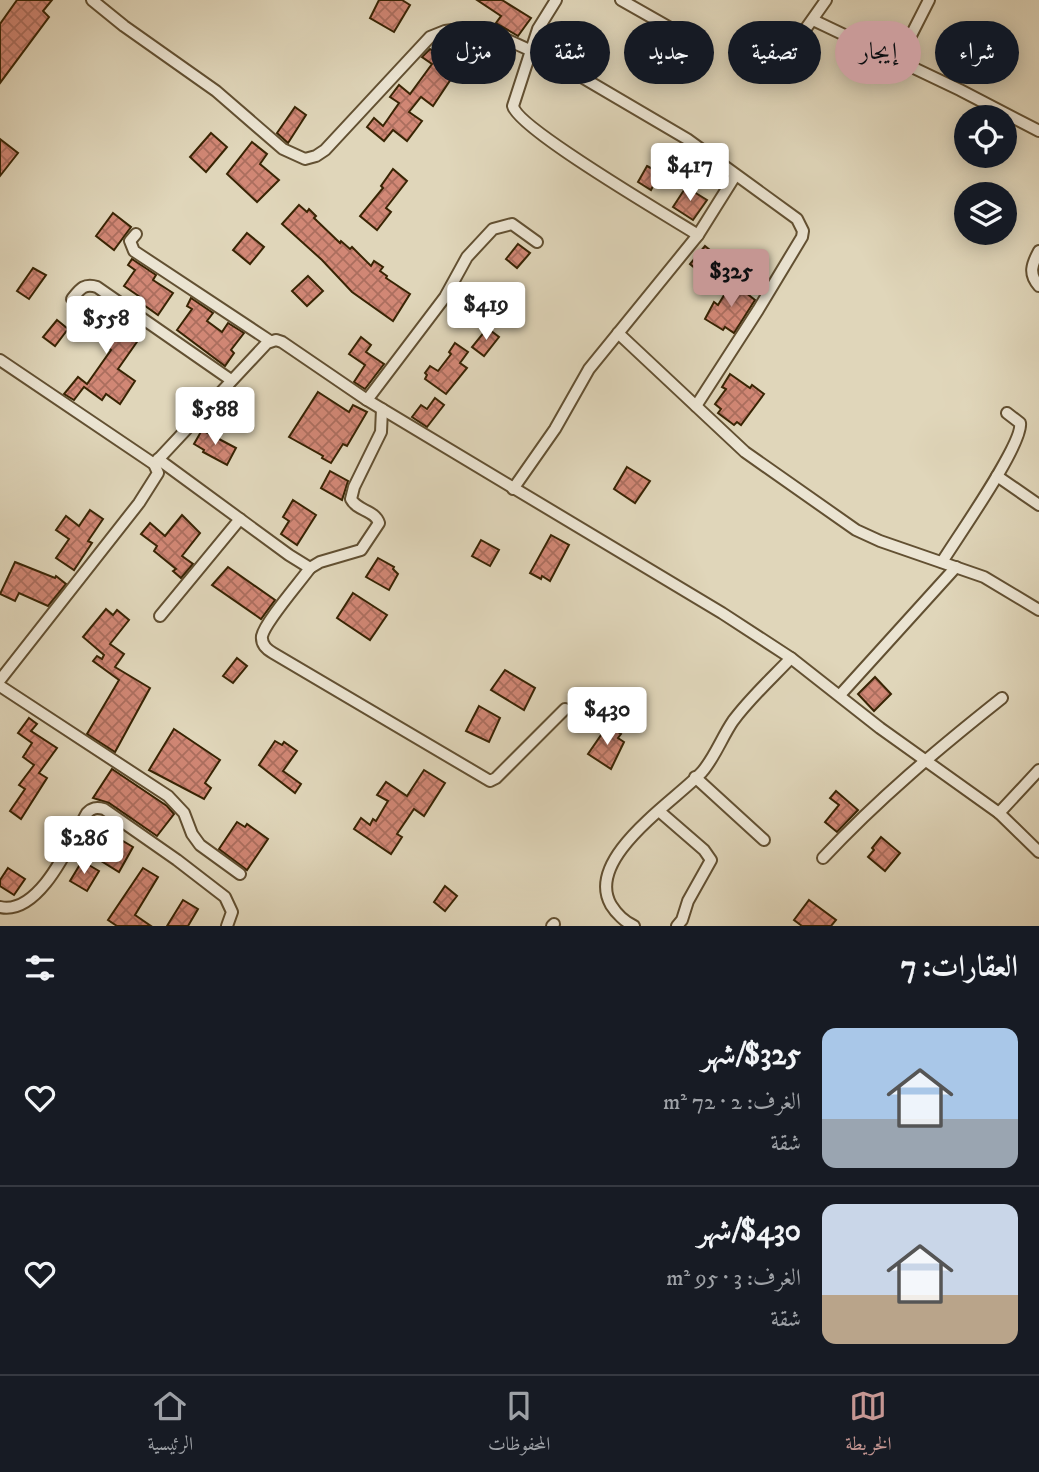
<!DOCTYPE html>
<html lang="ar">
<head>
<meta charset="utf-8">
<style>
  :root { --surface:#171b24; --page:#20242c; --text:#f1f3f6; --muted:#9ea1a6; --line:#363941; --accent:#c59692 }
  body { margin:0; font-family:"IM FELL DW Pica",Amiri,serif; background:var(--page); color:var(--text); direction:rtl; height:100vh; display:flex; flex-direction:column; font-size:26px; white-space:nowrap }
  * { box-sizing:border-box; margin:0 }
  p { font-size:23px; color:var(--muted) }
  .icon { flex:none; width:38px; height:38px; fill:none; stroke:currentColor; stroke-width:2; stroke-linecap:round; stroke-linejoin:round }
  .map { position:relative; height:926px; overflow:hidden; direction:ltr }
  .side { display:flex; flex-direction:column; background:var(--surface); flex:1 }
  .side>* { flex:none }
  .banner { position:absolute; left:21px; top:21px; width:998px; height:63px; direction:rtl; display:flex; gap:14px }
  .buttons { position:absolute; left:954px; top:105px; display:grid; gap:14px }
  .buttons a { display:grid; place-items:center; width:63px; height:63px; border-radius:50%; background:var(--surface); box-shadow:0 4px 18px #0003; font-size:35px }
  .price { position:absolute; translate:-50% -60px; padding:0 16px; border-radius:7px; background:#fff; color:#222; font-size:23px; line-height:46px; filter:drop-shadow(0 2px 4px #0008) }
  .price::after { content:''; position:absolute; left:50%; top:42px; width:21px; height:16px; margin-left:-10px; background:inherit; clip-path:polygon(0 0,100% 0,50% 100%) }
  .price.active { background:var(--accent); color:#111 }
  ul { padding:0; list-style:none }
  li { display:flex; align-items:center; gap:21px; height:175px; padding:0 21px }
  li+li { border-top:2px solid var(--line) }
  li span { display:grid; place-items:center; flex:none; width:196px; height:140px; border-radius:14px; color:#555 }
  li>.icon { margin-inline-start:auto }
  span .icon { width:84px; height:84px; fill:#fffc; stroke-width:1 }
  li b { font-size:30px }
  h2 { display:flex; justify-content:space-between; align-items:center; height:84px; padding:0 21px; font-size:30px }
  .chip { padding:0 24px; border-radius:32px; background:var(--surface); box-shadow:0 4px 18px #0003; font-size:24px; line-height:63px }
  .chip.active { background:var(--accent); color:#111 }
  .menu { display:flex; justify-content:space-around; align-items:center; height:98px; border-top:2px solid var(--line); background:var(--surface); font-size:19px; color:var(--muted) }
  .menu a { display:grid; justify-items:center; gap:4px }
  .menu .active { color:var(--accent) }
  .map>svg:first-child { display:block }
  .building { fill:url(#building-cross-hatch); stroke:#382404; stroke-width:2 }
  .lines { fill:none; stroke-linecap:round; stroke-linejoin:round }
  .minor-casing { stroke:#625032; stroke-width:14 }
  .minor { stroke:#ebe4d2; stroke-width:10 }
</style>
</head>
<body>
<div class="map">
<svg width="1039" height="926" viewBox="0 0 1039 926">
  <defs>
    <pattern id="building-cross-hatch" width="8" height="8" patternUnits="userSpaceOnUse" patternTransform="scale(1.75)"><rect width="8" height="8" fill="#d18775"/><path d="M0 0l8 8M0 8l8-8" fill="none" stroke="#ab6e5e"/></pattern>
  </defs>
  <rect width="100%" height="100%" fill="#e0d6ba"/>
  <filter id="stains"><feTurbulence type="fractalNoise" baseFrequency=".00286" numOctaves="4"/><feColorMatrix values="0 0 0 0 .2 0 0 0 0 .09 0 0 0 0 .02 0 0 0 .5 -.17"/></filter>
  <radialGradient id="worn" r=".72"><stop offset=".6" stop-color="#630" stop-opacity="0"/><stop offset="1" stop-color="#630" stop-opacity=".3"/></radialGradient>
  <g class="building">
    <path d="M17 0H52L43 11 49 17 0 83V24Z"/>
    <path d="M379 0H402L410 5 394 32 370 18Z"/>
    <path d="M477 0H502L531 18 518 36 496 23 501 16Z"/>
    <path d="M430 49 448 62 440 72 451 79 433 106 421 97 409 112 422 121 407 141 393 130 384 141 367 127 374 118 383 126 399 103 390 97 399 85 410 94 432 64 422 57Z"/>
    <path d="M295 107 306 115 288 143 277 133Z"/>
    <path d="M211 133 227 147 206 172 190 157Z"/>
    <path d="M0 139 18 153 0 176Z"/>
    <path d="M252 142 267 154 260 164 279 180 257 202 227 174Z"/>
    <path d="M647 166 660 173 651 190 638 182Z"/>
    <path d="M393 169 407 181 386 208 391 212 377 230 360 216 383 188 381 186Z"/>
    <path d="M686 187 707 200 693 220 673 207Z"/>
    <path d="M299 205 307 212 309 209 316 216 314 218 340 243 341 241 350 249 352 247 371 266 374 261 383 267 380 271 387 276 386 278 410 294 393 321 352 292 322 260 282 224Z"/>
    <path d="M113 213 131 227 114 250 96 236Z"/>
    <path d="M247 233 264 247 250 264 233 250Z"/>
    <path d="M518 244 530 253 517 268 506 259Z"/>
    <path d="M705 246 716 255 701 273 690 264Z"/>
    <path d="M132 259 156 275 153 280 173 293 158 315 141 303 143 299 124 286 135 270 128 265Z"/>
    <path d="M33 268 46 275 29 299 17 291Z"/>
    <path d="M308 276 323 291 307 306 292 291Z"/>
    <path d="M736 285 755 300 734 333 725 327 723 330 705 319 714 302 718 305 729 287Z"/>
    <path d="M191 298 213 313 207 321 222 332 228 323 244 333 231 350 234 353 225 366 177 330 192 309 187 306Z"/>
    <path d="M84 299 139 339 118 369 135 381 120 404 106 394 102 400 84 387 74 400 64 394 78 377 87 384 111 350 105 346 109 340 73 316Z"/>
    <path d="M57 320 68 329 55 346 43 337Z"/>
    <path d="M490 330 499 337 484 356 472 347 485 331 487 333Z"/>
    <path d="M361 337 371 345 366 352 384 364 365 389 354 382 365 365 349 354Z"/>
    <path d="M455 343 468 352 460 363 467 368 446 394 425 379 427 375 425 373 430 366 438 371 451 354 449 352Z"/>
    <path d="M730 374 750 388 752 385 764 394 741 425 737 422 734 425 718 413 721 409 715 404 726 389 722 387Z"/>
    <path d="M318 392 349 412 353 405 367 412 347 446 343 444 331 463 322 458 323 456 289 437Z"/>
    <path d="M435 398 444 405 427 427 412 417 421 405 427 409Z"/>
    <path d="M202 430 236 448 227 465 203 452 204 450 194 444Z"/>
    <path d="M627 467 650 481 635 503 614 489Z"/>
    <path d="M330 471 348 481 342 500 321 488Z"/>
    <path d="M293 500 316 515 297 545 281 534 289 521 283 517Z"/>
    <path d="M90 510 103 519 88 541 92 543 74 570 56 558 69 539 56 530 66 516 79 526Z"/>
    <path d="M182 515 200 533 182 556 193 564 181 578 173 571 176 569 154 551 157 546 141 534 150 523 165 536Z"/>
    <path d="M551 535 569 545 550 581 542 576 541 579 530 573Z"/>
    <path d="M481 540 499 550 490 566 472 556Z"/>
    <path d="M378 558 394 567 393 569 398 574 389 590 366 577Z"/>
    <path d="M15 562 55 578 56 576 66 584 48 606 19 593 15 601 0 594Z"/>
    <path d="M228 567 275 600 261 619 212 585Z"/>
    <path d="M353 593 387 615 370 640 337 618Z"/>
    <path d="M106 609 113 615 117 610 129 620 110 644 124 654 115 667 150 688 115 752 87 734 119 680 93 661 97 656 102 659 104 655 83 637Z"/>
    <path d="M237 658 247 666 233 683 223 676Z"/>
    <path d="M505 670 535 688 524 710 491 690Z"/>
    <path d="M875 677 891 694 874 711 858 694Z"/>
    <path d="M479 706 500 718 489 742 466 731Z"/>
    <path d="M29 718 37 724 31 731 57 748 39 773 47 778 21 819 10 811 25 789 19 785 34 765 23 757 32 743 18 733Z"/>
    <path d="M608 725 621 734 618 738 624 742 611 769 588 754Z"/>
    <path d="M174 729 220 760 205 783 211 788 204 799 149 770Z"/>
    <path d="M275 741 282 745 284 742 297 751 283 771 301 784 295 793 259 765Z"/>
    <path d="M112 769 167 806 174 814 157 836 109 803 93 798Z"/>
    <path d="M424 770 445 783 424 816 414 809 397 834 402 837 391 854 354 829 361 818 370 825 373 819 376 821 388 801 377 795 386 782 407 796Z"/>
    <path d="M836 791 858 810 837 832 825 822 839 805 830 798Z"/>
    <path d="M108 822 117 828 113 835 133 847 119 872 101 861 107 850 96 844Z"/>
    <path d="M237 822 245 827 247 824 268 839 247 870 219 849Z"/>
    <path d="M881 837 900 853 885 871 868 857 874 850 872 848Z"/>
    <path d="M82 861 99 871 87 891 70 881Z"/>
    <path d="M8 868 25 879 14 895 0 886V880Z"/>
    <path d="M143 868 158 877 135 915 151 926H117L108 920Z"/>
    <path d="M445 886 457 896 445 911 434 902Z"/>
    <path d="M183 900 198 909 188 926H167Z"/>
    <path d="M809 900 836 920 831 926H802L794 920Z"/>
  </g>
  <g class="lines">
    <defs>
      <g id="minor">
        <path d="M92 0 124 26 216 91 283 149 305 159 316 156 325 150 430 37 445 31 460 29 490 32 556 62 687 139 797 219 803 231 802 237 758 310 696 406"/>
        <path d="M556 0 538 29 513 106C517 128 671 218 698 235"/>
        <path d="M621 0 681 34"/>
        <path d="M813 20 960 90 1039 131"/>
        <path d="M898 61 929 0"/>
        <path d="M773 75 826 0"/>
        <path d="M136 234 130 241 134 251 270 341"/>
        <path d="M1039 251C1032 264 1028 274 1039 286"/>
        <path d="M72 299C80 289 84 283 97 287L231 380"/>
        <path d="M618 333 745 452 856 530 880 541 984 577 1039 610"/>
        <path d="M0 360 154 464 158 473 139 503 0 680"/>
        <path d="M367 400 445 297 467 257 493 229 512 224 537 242"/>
        <path d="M158 459 289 555 310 568C300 582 265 622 262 636 261 644 266 649 273 653L490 781 496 778 565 709"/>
        <path d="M154 464 267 343 276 340 282 342 367 400 722 613 791 658 880 728 999 813 1039 852"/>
        <path d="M997 476 1039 505"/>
        <path d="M513 489 555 429 589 369 698 235 735 176"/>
        <path d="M942 562C956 539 1024 443 1020 423L1007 413"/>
        <path d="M310 568 320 562 361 550 379 523C375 510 357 511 351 499L354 487 381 432 382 409"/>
        <path d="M160 616 240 519"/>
        <path d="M0 686 168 796 184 813 192 834 200 845 240 874"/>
        <path d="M840 695 956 567"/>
        <path d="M695 777 764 840"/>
        <path d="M659 811 704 850 711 860 688 901 682 920 677 926"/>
        <path d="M999 813 1039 770"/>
        <path d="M823 858C878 799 939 748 1002 698"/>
        <path d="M0 907C40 916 71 841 87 813 92 808 96 807 104 809L177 860 225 897 232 912 227 926"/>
        <path d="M552 926 554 924"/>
        <path d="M634 926C625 922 616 913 611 905 584 858 675 801 702 772 715 757 722 737 733 721 750 698 772 678 791 658"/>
      </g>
    </defs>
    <use href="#minor" class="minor-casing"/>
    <use href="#minor" class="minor"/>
  </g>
  <rect width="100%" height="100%" filter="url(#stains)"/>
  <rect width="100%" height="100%" fill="url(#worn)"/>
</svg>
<div class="buttons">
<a><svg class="icon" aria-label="locate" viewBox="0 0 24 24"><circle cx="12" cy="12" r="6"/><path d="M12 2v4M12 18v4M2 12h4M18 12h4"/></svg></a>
<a><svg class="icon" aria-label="layers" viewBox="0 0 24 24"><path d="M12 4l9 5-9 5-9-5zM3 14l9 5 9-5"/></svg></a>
</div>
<b class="price" style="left:690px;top:203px">$417</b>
<b class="price active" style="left:731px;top:309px">$325</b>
<b class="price" style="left:486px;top:342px">$419</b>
<b class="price" style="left:106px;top:356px">$558</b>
<b class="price" style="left:215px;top:447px">$588</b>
<b class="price" style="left:607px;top:747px">$430</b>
<b class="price" style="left:84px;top:876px">$286</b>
<div class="banner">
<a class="chip">شراء</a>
<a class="chip active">إيجار</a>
<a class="chip">تصفية</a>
<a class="chip">جديد</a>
<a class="chip">شقة</a>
<a class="chip">منزل</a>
</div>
</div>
<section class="side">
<h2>العقارات: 7<svg class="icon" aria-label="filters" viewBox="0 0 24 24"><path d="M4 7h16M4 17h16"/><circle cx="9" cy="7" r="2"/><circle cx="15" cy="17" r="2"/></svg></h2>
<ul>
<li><span style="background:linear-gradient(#a9c7e8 65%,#9aa5b1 0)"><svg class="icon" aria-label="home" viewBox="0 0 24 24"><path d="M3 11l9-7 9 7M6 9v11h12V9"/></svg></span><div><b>$325/شهر</b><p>الغرف: 2 · 72 m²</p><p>شقة</p></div><svg class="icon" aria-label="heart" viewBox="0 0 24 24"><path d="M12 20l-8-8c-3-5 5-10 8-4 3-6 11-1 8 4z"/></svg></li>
<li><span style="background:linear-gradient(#c9d6e8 65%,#b9a48a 0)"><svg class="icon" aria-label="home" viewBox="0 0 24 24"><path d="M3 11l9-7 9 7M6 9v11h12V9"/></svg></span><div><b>$430/شهر</b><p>الغرف: 3 · 95 m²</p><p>شقة</p></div><svg class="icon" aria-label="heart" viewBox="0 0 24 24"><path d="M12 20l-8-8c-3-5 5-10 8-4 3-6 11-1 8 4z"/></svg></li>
</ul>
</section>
<nav class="menu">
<a class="active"><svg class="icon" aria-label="map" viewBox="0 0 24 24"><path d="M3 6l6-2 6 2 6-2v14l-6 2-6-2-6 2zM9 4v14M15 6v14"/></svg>الخريطة</a>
<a><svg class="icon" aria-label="saved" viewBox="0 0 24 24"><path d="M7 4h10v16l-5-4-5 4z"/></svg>المحفوظات</a>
<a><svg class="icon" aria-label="home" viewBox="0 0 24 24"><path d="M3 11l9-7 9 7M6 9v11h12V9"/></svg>الرئيسية</a>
</nav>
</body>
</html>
